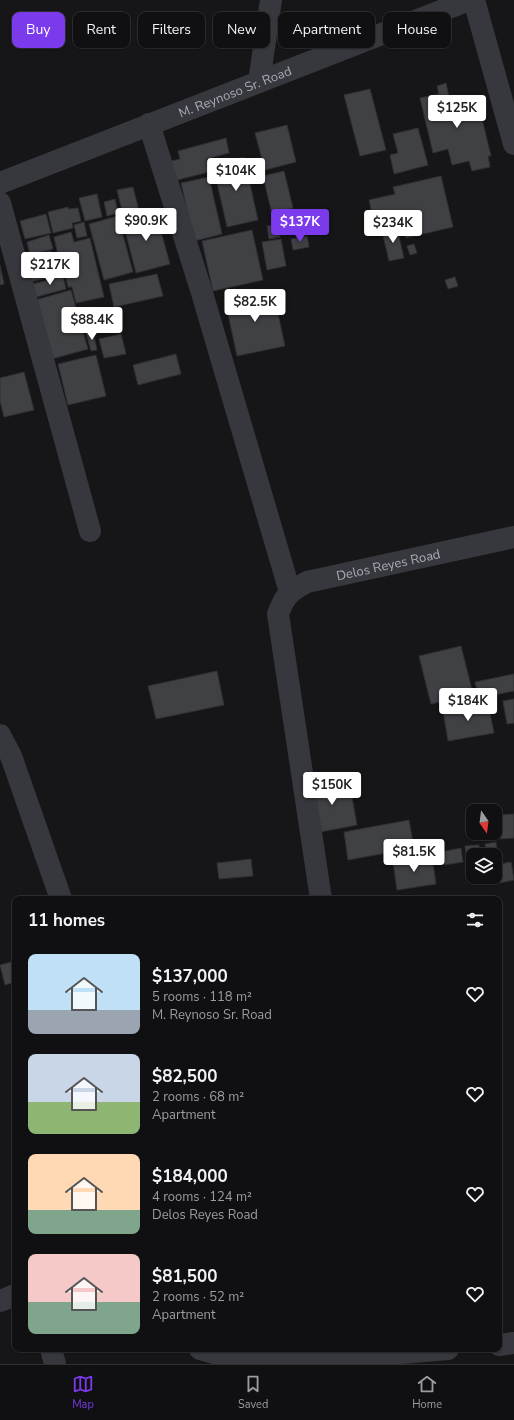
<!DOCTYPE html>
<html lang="en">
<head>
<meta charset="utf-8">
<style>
  :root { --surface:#101012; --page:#19191b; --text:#f1f3f6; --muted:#9c9d9f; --line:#303032; --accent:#7c3aed }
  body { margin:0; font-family:"Nunito Sans",sans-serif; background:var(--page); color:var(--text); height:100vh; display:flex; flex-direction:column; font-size:15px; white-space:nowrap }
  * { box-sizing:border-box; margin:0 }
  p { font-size:13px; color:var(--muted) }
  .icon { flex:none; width:22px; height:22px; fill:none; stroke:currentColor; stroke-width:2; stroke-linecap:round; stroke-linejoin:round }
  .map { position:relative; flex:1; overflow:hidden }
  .sheet { position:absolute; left:12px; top:896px; width:490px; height:456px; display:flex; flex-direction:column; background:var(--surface); border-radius:8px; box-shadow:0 1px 3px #0004,0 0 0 1px var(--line) }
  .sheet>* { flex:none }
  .guide { position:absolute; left:12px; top:12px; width:490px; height:36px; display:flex; gap:8px }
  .needle { width:26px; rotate:166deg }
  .controls { position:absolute; left:466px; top:804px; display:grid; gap:8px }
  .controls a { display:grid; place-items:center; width:36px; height:36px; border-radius:8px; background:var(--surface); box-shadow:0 1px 3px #0004,0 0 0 1px var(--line); font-size:20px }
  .price { position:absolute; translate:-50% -34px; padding:0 9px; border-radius:4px; background:#fff; color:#222; font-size:13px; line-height:26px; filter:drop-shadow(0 1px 2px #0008) }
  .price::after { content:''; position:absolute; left:50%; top:24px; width:12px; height:9px; margin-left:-6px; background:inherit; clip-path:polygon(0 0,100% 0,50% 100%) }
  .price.active { background:var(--accent); color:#fff }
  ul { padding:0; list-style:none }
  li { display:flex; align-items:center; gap:12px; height:100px; padding:0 16px }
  li span { display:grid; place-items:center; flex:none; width:112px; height:80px; border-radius:8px; color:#555 }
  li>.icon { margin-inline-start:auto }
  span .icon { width:48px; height:48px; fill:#fffc; stroke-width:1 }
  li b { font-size:17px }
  h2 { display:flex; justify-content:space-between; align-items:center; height:48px; padding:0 16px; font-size:17px }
  .chip { padding:0 14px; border-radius:8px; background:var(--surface); box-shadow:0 1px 3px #0004,0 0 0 1px var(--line); font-size:14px; line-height:36px }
  .chip.active { background:var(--accent); color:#fff }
  .dock { display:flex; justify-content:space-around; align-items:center; height:56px; border-top:1px solid var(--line); background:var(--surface); font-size:11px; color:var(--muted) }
  .dock a { display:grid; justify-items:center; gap:2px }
  .dock .active { color:var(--accent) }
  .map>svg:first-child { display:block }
  .building { fill:#404145; stroke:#303034 }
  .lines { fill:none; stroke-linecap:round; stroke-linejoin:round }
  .minor { stroke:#37383d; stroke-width:22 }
  .labels { text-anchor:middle; stroke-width:3.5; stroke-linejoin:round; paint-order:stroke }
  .street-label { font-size:13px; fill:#a8adb8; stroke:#111113 }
</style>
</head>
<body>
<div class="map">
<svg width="514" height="1364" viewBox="0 0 514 1364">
  <rect width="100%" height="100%" fill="#161618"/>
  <g class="building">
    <path d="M446 83 449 97 442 99 444 106 477 98 491 156H488L490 167 472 171 469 161 452 165 448 149 433 153 420 98 439 94 437 86Z"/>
    <path d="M370 89 386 150 360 156 344 95Z"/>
    <path d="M287 125 296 162 265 170 255 133Z"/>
    <path d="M418 128 428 165 394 174 390 155 398 153 393 134Z"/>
    <path d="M226 138 229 153 206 159 209 172 169 182 164 163 180 159 178 151Z"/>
    <path d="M244 157 258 220 227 227 213 165Z"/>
    <path d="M284 171 293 208 272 214 263 176Z"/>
    <path d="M441 176 453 227 406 238 402 222 375 228 369 200 395 194 393 187Z"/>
    <path d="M209 177 222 234 194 241 181 183Z"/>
    <path d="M133 187 139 211 123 215 117 190Z"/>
    <path d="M97 194 102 217 85 221 79 198Z"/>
    <path d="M115 199 118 213 107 216 104 202Z"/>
    <path d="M68 207 69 209 78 208 81 221 72 223 73 228 53 233 48 212Z"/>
    <path d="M155 210 170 264 136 273 122 219Z"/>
    <path d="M298 212 301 220 286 224 284 215Z"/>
    <path d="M46 214 51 233 25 239 20 221Z"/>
    <path d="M118 216 133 272 104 280 89 224Z"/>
    <path d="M84 222 87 236 77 238 74 225Z"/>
    <path d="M278 224 280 237 269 239 267 226Z"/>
    <path d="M397 228 404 258 389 261 382 231Z"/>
    <path d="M252 230 263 280 213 291 202 241Z"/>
    <path d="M71 232 74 242 90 238 104 297 76 303 72 287H68L60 254 58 255 54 237Z"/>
    <path d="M49 235 53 249 30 255 27 242Z"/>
    <path d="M307 236 309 247 293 250 291 239Z"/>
    <path d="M281 239 286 266 267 270 262 242Z"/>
    <path d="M414 244 417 253 410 255 407 246Z"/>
    <path d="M51 251 57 275 27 283 21 259Z"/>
    <path d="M0 265 4 284 0 285Z"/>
    <path d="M157 274 163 296 114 307 109 284Z"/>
    <path d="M63 276 66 289 36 297 33 284Z"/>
    <path d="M455 277 458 286 448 289 445 280Z"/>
    <path d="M71 290 77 312 95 307 101 327 83 332 88 349 48 360 32 301Z"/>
    <path d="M273 290 285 346 237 356 225 300Z"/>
    <path d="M93 331 97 350 91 351 86 333Z"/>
    <path d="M121 334 126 354 104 358 99 339Z"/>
    <path d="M176 354 181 374 138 385 133 365Z"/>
    <path d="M96 355 106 396 68 405 58 364Z"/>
    <path d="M24 372 34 410 4 417 0 401V378Z"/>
    <path d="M461 646 473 694 431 704 419 656Z"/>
    <path d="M217 671 224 705 156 719 148 686Z"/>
    <path d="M514 674V691L479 698 475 682Z"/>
    <path d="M514 699V723L507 724 503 701Z"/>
    <path d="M488 703 494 733 448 741 443 711Z"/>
    <path d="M349 780 357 825 315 833 306 788Z"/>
    <path d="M514 814V838L500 839V815Z"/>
    <path d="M409 820 414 848 348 860 344 832Z"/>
    <path d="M473 822V833H495L494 835 473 839 469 823Z"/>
    <path d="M496 842 498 860 495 861V855H487L485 844Z"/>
    <path d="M479 845 480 855H473V868H468L465 846Z"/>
    <path d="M461 848 463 862 444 865 441 852Z"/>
    <path d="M432 857 436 884 397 890 393 862Z"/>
    <path d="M251 859 253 876 219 879 217 863Z"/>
    <path d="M511 862 514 880 495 884V865Z"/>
    <path d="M15 961V982L5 985 0 965Z"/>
  </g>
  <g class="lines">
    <g class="minor">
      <path d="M474 0 514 144"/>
      <path d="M259 82 271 0"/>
      <path d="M149 124 202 293 290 592"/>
      <path id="s1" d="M0 183 469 0"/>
      <path d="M0 203 90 531"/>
      <path d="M0 735 11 756 61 899"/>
      <path id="s2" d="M321 899 278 614C285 595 289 592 307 582L514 537"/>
      <path d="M0 1301 15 1295"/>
      <path d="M499 1345 514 1343"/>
      <path d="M51 1349 55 1364"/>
      <path d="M200 1349 238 1360 402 1353 448 1349"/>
    </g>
  </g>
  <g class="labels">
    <g class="street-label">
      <text dy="5" stroke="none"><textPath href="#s1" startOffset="252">M. Reynoso Sr. Road</textPath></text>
      <text dy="5" stroke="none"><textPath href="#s2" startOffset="416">Delos Reyes Road</textPath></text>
    </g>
  </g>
</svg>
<div class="controls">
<a><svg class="needle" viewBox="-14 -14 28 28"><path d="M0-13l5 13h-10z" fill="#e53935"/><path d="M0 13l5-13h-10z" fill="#9c9d9f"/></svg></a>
<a><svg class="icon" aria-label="layers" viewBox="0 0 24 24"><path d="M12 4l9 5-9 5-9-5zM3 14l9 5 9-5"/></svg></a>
</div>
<b class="price" style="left:457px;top:129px">$125K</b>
<b class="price" style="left:236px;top:192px">$104K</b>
<b class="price" style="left:146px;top:242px">$90.9K</b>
<b class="price active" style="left:300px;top:243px">$137K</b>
<b class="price" style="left:393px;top:244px">$234K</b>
<b class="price" style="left:50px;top:286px">$217K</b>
<b class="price" style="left:255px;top:323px">$82.5K</b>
<b class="price" style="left:92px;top:341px">$88.4K</b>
<b class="price" style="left:468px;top:722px">$184K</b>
<b class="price" style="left:332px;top:806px">$150K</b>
<b class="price" style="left:414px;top:873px">$81.5K</b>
<div class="guide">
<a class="chip active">Buy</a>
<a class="chip">Rent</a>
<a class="chip">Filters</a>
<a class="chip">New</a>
<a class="chip">Apartment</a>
<a class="chip">House</a>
</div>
<section class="sheet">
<h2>11 homes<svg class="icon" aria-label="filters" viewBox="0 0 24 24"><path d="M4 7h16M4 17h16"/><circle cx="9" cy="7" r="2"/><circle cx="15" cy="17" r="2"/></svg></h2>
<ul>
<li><span style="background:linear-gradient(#bfe0f5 70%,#9aa5b1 0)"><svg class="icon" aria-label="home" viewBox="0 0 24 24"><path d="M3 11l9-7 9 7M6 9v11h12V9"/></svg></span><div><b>$137,000</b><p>5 rooms · 118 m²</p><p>M. Reynoso Sr. Road</p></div><svg class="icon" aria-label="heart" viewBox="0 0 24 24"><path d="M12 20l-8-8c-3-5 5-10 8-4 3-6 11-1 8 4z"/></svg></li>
<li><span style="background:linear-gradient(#c9d6e8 60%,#8fb573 0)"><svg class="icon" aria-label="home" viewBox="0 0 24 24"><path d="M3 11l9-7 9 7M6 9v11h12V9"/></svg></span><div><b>$82,500</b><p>2 rooms · 68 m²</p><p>Apartment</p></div><svg class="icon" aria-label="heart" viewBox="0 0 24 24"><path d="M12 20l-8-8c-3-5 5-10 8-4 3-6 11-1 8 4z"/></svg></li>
<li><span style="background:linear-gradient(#ffd9b3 70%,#7fa58c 0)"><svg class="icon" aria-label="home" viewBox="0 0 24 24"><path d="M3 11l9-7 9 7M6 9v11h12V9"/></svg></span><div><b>$184,000</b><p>4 rooms · 124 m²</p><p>Delos Reyes Road</p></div><svg class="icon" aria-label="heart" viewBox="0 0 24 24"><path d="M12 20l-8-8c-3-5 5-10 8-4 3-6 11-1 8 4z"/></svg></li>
<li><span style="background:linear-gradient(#f6c9c9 60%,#7fa58c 0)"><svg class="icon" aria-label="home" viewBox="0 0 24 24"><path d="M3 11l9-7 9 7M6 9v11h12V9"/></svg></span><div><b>$81,500</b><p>2 rooms · 52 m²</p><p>Apartment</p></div><svg class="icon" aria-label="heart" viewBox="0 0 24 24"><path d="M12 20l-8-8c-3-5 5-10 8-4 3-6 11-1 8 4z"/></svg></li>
</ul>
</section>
</div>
<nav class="dock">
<a class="active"><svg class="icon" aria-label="map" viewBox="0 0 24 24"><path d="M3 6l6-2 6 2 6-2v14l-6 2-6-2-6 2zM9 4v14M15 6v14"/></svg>Map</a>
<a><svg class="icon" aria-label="saved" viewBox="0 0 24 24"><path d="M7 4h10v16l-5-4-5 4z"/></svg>Saved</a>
<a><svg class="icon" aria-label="home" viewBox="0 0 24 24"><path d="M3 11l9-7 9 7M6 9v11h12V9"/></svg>Home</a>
</nav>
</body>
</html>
